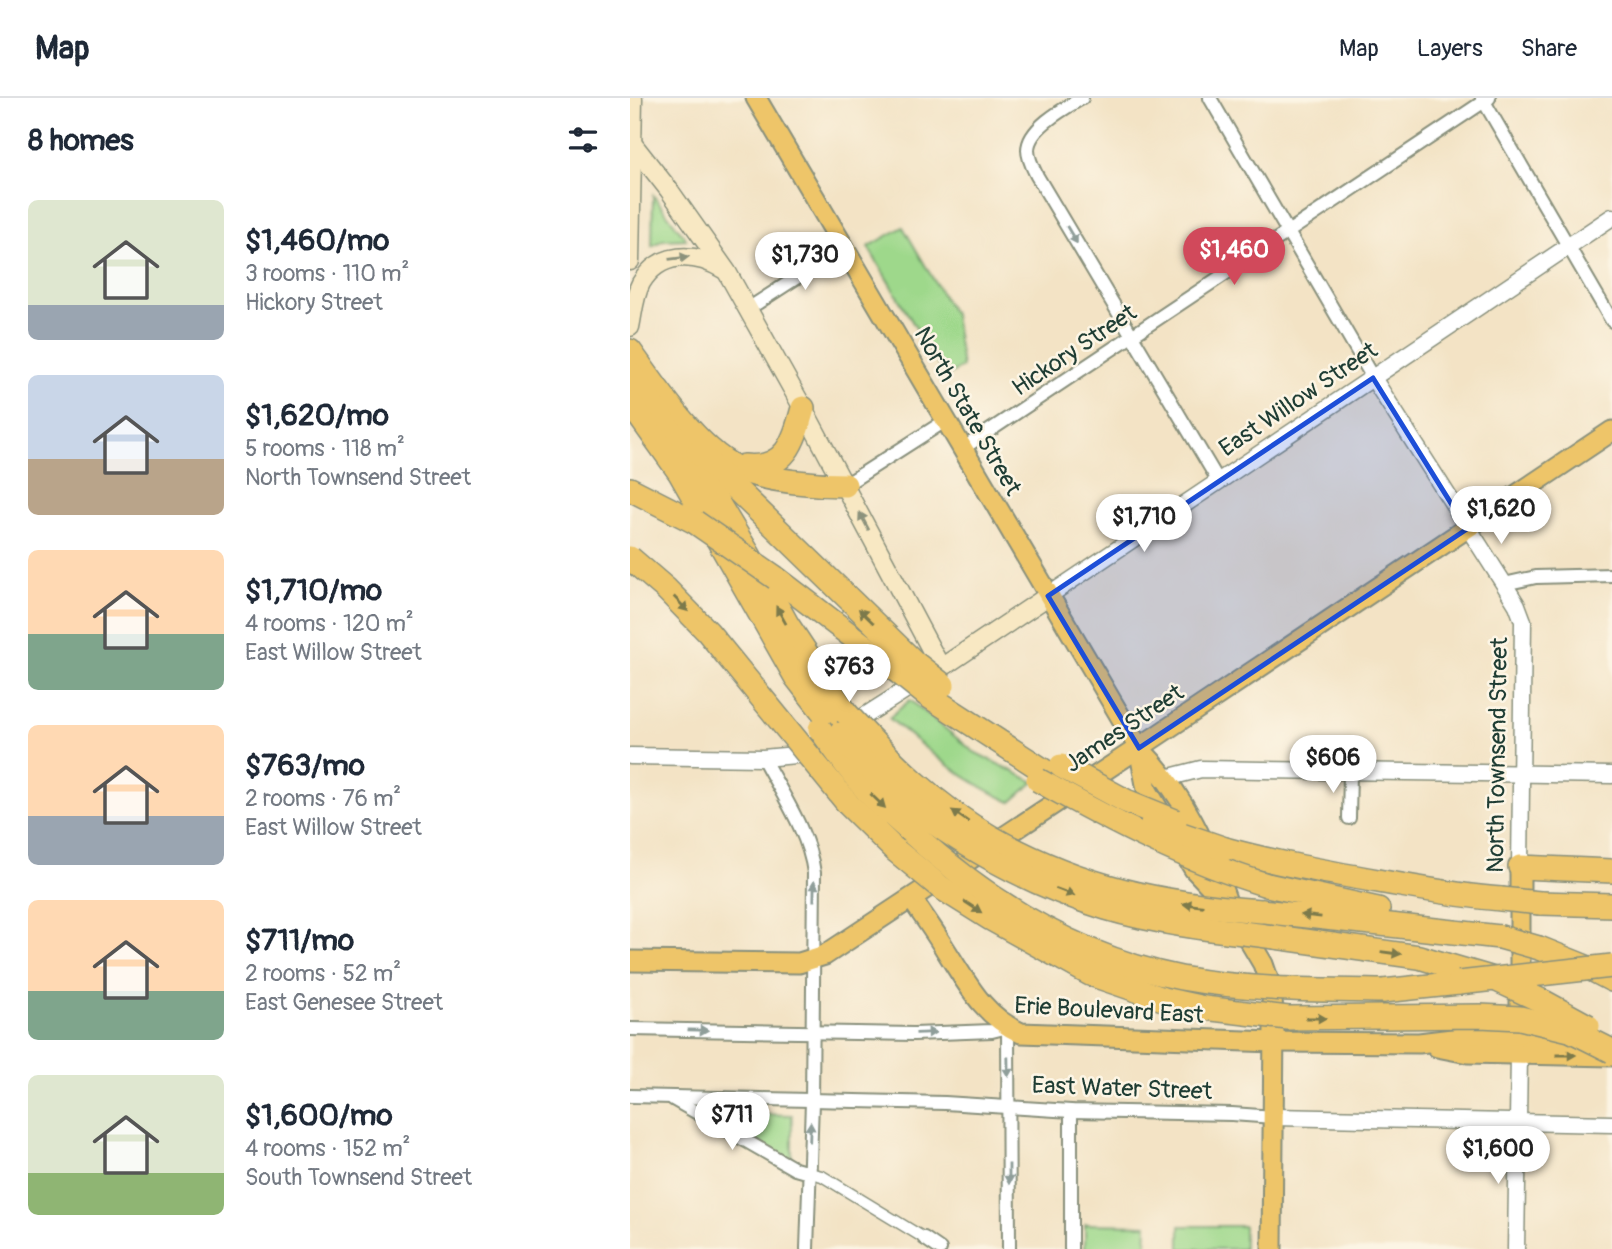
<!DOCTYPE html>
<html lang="en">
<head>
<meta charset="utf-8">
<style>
  :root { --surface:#fff; --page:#f6f6f7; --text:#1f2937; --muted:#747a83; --line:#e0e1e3; --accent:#d1495b }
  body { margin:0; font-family:Pangolin,sans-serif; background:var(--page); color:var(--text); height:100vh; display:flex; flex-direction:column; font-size:26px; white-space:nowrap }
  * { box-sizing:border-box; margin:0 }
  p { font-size:23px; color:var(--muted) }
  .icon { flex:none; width:38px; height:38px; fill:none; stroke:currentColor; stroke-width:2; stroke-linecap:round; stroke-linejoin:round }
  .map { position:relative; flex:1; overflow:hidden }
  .details { display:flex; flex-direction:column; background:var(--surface); width:630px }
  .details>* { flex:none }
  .price { position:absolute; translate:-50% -60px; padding:0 16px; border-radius:24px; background:#fff; color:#222; font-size:23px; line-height:46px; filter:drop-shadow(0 2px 4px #0008) }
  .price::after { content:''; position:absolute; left:50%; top:42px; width:21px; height:16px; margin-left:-10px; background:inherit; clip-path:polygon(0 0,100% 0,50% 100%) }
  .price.selected { background:var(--accent); color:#fff }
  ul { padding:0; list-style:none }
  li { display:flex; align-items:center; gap:21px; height:175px; padding:0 28px }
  li span { display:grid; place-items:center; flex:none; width:196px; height:140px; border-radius:10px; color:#555 }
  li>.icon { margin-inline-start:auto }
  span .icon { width:84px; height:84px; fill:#fffc; stroke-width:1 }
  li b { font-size:30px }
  h2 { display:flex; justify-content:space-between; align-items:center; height:84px; padding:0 28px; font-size:30px }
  header { display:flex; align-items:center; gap:42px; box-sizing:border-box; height:98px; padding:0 35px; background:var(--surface); border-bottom:2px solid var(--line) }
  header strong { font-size:33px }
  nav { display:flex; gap:38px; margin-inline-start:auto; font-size:24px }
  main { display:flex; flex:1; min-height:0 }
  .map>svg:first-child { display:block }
  .green { fill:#9ed88b; stroke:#5e8a60; stroke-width:2 }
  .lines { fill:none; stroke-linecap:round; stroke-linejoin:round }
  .pedestrian-casing { stroke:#89907c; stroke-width:13 }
  .minor-casing { stroke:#89907c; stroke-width:16 }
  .tertiary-casing { stroke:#89907c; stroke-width:19 }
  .secondary-casing { stroke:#89907c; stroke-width:21 }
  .primary-casing { stroke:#89907c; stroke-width:23 }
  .motorway-casing { stroke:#89907c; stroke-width:26 }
  .pedestrian { stroke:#fff; stroke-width:10 }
  .minor { stroke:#fff; stroke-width:12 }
  .tertiary { stroke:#fff; stroke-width:16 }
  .secondary { stroke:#f8e8c3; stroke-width:18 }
  .primary { stroke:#eec569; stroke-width:19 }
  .motorway { stroke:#eec569; stroke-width:23 }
  .motorway-bridge-casing { stroke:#89907c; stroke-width:26; stroke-linecap:butt }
  .motorway-bridge { stroke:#eec569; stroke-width:23 }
  .oneway { fill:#8f9e9a }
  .oneway2 { fill:#8c927c }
  .oneway3 { fill:#7c7a4c }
  .marked { fill:#1d4ed8; fill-opacity:0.2; stroke:#1d4ed8; stroke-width:5; stroke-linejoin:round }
  .labels { text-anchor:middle; stroke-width:5; stroke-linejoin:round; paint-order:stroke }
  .street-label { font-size:24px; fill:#1f3d34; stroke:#fcf5e5 }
</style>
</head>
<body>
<header>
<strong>Map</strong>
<nav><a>Map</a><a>Layers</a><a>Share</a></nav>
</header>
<main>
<section class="details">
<h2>8 homes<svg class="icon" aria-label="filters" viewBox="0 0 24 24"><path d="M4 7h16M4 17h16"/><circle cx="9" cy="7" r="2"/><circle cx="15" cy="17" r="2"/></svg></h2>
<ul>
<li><span style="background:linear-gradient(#dfe7d0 75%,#9aa5b1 0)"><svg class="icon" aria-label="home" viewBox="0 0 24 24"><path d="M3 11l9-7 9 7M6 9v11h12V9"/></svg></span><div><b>$1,460/mo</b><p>3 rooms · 110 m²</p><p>Hickory Street</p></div></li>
<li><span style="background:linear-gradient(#c9d6e8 60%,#b9a48a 0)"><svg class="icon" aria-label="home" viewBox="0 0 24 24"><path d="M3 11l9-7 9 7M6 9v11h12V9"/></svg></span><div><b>$1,620/mo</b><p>5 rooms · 118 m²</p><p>North Townsend Street</p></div></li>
<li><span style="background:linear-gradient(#ffd9b3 60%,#7fa58c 0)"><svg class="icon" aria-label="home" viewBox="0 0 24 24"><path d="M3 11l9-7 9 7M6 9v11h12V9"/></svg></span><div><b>$1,710/mo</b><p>4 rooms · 120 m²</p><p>East Willow Street</p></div></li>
<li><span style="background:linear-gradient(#ffd9b3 65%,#9aa5b1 0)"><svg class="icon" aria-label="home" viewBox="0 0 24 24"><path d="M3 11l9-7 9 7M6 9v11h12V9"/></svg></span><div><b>$763/mo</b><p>2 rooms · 76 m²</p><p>East Willow Street</p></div></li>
<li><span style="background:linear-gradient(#ffd9b3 65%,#7fa58c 0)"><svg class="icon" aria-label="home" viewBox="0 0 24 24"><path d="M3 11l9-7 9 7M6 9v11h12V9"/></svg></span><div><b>$711/mo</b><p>2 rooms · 52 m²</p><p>East Genesee Street</p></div></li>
<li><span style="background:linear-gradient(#dfe7d0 70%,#8fb573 0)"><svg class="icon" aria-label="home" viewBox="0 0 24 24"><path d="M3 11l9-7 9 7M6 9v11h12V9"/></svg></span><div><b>$1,600/mo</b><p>4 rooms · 152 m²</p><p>South Townsend Street</p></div></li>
</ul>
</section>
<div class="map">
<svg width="982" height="1151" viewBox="0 0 982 1151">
  <rect width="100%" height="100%" fill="#fcf5e5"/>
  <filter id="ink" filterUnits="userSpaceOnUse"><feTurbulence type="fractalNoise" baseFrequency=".0143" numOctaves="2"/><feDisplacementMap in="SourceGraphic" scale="14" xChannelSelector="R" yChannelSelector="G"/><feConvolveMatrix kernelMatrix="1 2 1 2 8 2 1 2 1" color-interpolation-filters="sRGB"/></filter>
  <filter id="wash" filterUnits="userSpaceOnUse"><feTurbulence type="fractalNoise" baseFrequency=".00686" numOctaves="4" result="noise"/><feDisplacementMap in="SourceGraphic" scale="28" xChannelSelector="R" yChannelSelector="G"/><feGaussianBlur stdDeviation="1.57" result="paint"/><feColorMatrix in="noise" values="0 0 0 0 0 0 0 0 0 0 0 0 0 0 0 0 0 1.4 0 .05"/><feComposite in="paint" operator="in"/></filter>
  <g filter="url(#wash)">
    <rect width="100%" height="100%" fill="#f3e3c5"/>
    <g class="green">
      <path d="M23 97 56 141 33 142 22 148Z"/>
      <path d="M273 129 324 217 332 269 315 279 238 149Z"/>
      <path d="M280 602 344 654 404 684 381 704C334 683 298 653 259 620Z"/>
      <path d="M67 1015 162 1017V1070Z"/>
      <path d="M455 1126 517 1127 516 1151H455Z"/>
      <rect x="550" y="1128" width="64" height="23"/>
    </g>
  </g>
  <g filter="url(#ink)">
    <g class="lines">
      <defs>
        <path id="pedestrian" d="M179 1075 192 1078 294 1140"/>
        <g id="minor">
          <path d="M452 0C435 10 398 30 398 52 398 61 403 70 407 78L589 384"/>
          <path d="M580 0 743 280"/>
          <path d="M852 0 982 223"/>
          <path d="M118 211 214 149"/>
          <path d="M332 351 859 0"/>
          <path d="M215 387 315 323"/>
          <path d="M874 486 906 479 982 477"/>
          <path d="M133 660C152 696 179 735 184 775L182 1004 177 1151"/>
          <path d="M719 720 720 675"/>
          <path d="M0 931 284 936 362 933 378 929 379 1151"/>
          <path d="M0 998 315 1005 441 1013 602 1016 644 1019"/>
          <path d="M43 1001 165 1071 179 1075"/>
          <path d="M294 1140 310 1151"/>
          <path d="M441 1151V1013"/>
        </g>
        <g id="tertiary">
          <path d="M743 280 874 486 887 507 893 523 890 769"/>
          <path d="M418 498 982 119"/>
          <path d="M0 658 133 660 166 657 191 646 291 582"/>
          <path d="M536 680 571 671 982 677"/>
          <path d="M644 1019 982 1026"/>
          <path d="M886 1151 889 957"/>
        </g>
        <g id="secondary">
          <path d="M2 45 39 92 97 174 173 310 311 570 418 498"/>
          <path d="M0 163 3 0"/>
          <path d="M0 229C3 215 4 198 11 185 30 153 64 154 93 171"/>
        </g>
        <g id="primary">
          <path d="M126 0 509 650C553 694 578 749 598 807"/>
          <path d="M509 650 517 692 536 724"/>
          <path d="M553 753 564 771 598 807 633 866 641 889 644 926 642 1151"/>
          <path d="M282 801C293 818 305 834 315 851 337 885 353 918 391 935L644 944 789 945 839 939 949 940"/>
          <path d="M0 863 169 865 195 857 525 639 982 333"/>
          <path d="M890 935V769"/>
          <path d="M807 949 838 955 982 958"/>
        </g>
        <g id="motorway">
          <path d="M0 253C26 289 71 358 114 373 142 383 185 387 215 387"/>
          <path d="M0 275 71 377 119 457 157 526 216 615"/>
          <path d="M0 305 50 375 166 579 204 628"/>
          <path d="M68 354 285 565"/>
          <path d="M114 368C156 373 164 343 173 310"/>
          <path d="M0 391 65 424"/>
          <path d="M146 480 267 573"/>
          <path d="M297 597 419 676"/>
          <path d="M595 751C646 765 697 774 748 783 789 790 830 798 871 801"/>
          <path d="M890 769 982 773"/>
          <path d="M637 787 748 811"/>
          <path d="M910 805 982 807"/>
          <path d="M631 813 870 839"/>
          <path d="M645 839 789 859 864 881"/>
          <path d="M909 850 961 871 982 882"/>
          <path d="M753 893 829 885"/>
        </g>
      </defs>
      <use href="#pedestrian" class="pedestrian-casing"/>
      <use href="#minor" class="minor-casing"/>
      <use href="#tertiary" class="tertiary-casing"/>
      <use href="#secondary" class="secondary-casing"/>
      <use href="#primary" class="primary-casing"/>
      <use href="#motorway" class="motorway-casing"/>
      <use href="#pedestrian" class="pedestrian"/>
      <use href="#minor" class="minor"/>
      <use href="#tertiary" class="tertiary"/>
      <use href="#secondary" class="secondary"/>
      <use href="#primary" class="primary"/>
      <use href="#motorway" class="motorway"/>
      <defs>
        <g id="motorway-bridge">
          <path d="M65 424 146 480"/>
          <path d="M0 460 36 491 78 534 219 707 265 752 310 789 361 821 460 876 533 901 574 910 658 920 850 918 890 920 940 932 982 953"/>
          <path d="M285 565 313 587"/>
          <path d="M267 573 297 597"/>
          <path d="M216 615C259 661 305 708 361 739 449 789 532 806 631 813"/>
          <path d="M190 631C206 653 221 675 239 695 252 709 268 722 282 735 358 804 449 860 551 880 617 892 685 892 753 893"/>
          <path d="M210 636C272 717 379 780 476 810 530 826 589 832 645 839"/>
          <path d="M431 668 496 703 545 723"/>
          <path d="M408 682C481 723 557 763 637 787"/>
          <path d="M522 726 595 751"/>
          <path d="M871 801 910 805"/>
          <path d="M870 839 909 850"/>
          <path d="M867 882 914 904 958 928"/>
          <path d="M829 885 982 868"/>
        </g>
      </defs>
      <use href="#motorway-bridge" class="motorway-bridge-casing"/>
      <use href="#motorway-bridge" class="motorway-bridge"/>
    </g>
    <defs><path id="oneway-solid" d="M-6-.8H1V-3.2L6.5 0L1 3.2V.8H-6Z" transform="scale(1.75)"/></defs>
    <g class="oneway">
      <use href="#oneway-solid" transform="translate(442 137) rotate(59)"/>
      <use href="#oneway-solid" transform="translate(184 793) rotate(-89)"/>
      <use href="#oneway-solid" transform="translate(68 932) rotate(1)"/>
      <use href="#oneway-solid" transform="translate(296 935) rotate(-2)"/>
      <use href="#oneway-solid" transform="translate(378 969) rotate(89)"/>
      <use href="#oneway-solid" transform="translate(180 1034) rotate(-88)"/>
      <use href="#oneway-solid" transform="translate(379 1076) rotate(90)"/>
    </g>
    <g class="oneway2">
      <use href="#oneway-solid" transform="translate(49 160) rotate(-7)"/>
      <use href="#oneway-solid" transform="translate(234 423) rotate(-118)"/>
    </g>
    <g class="oneway3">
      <use href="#oneway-solid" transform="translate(51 506) rotate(46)"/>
      <use href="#oneway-solid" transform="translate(151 517) rotate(-119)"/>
      <use href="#oneway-solid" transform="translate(236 518) rotate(-136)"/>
      <use href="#oneway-solid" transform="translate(248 703) rotate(44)"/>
      <use href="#oneway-solid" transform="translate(330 718) rotate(-145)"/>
      <use href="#oneway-solid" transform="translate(435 794) rotate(21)"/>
      <use href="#oneway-solid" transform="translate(563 807) rotate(-173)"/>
      <use href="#oneway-solid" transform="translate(343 809) rotate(33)"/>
      <use href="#oneway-solid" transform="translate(681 818) rotate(-174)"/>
      <use href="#oneway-solid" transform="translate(761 855) rotate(8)"/>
      <use href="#oneway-solid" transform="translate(686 920)"/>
      <use href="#oneway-solid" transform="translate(936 957)"/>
    </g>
  </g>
  <path class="marked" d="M743 280 837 431 509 650 418 498Z"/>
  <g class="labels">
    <g class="street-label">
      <text transform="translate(444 252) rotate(-34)" y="8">Hickory Street</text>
      <text transform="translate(668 301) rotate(-34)" y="8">East Willow Street</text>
      <text transform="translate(338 313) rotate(60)" y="8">North State Street</text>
      <text transform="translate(494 630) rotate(-34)" y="8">James Street</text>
      <text transform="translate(867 657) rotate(-89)" y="8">North Townsend Street</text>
      <text transform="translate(479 912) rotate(3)" y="8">Erie Boulevard East</text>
      <text transform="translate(492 990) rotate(2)" y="8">East Water Street</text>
    </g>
  </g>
</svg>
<b class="price selected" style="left:604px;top:189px">$1,460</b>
<b class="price" style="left:175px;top:194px">$1,730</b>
<b class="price" style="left:871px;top:448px">$1,620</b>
<b class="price" style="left:514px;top:456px">$1,710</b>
<b class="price" style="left:219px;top:606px">$763</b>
<b class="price" style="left:703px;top:697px">$606</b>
<b class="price" style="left:102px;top:1054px">$711</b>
<b class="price" style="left:868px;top:1088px">$1,600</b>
</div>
</main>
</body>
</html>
